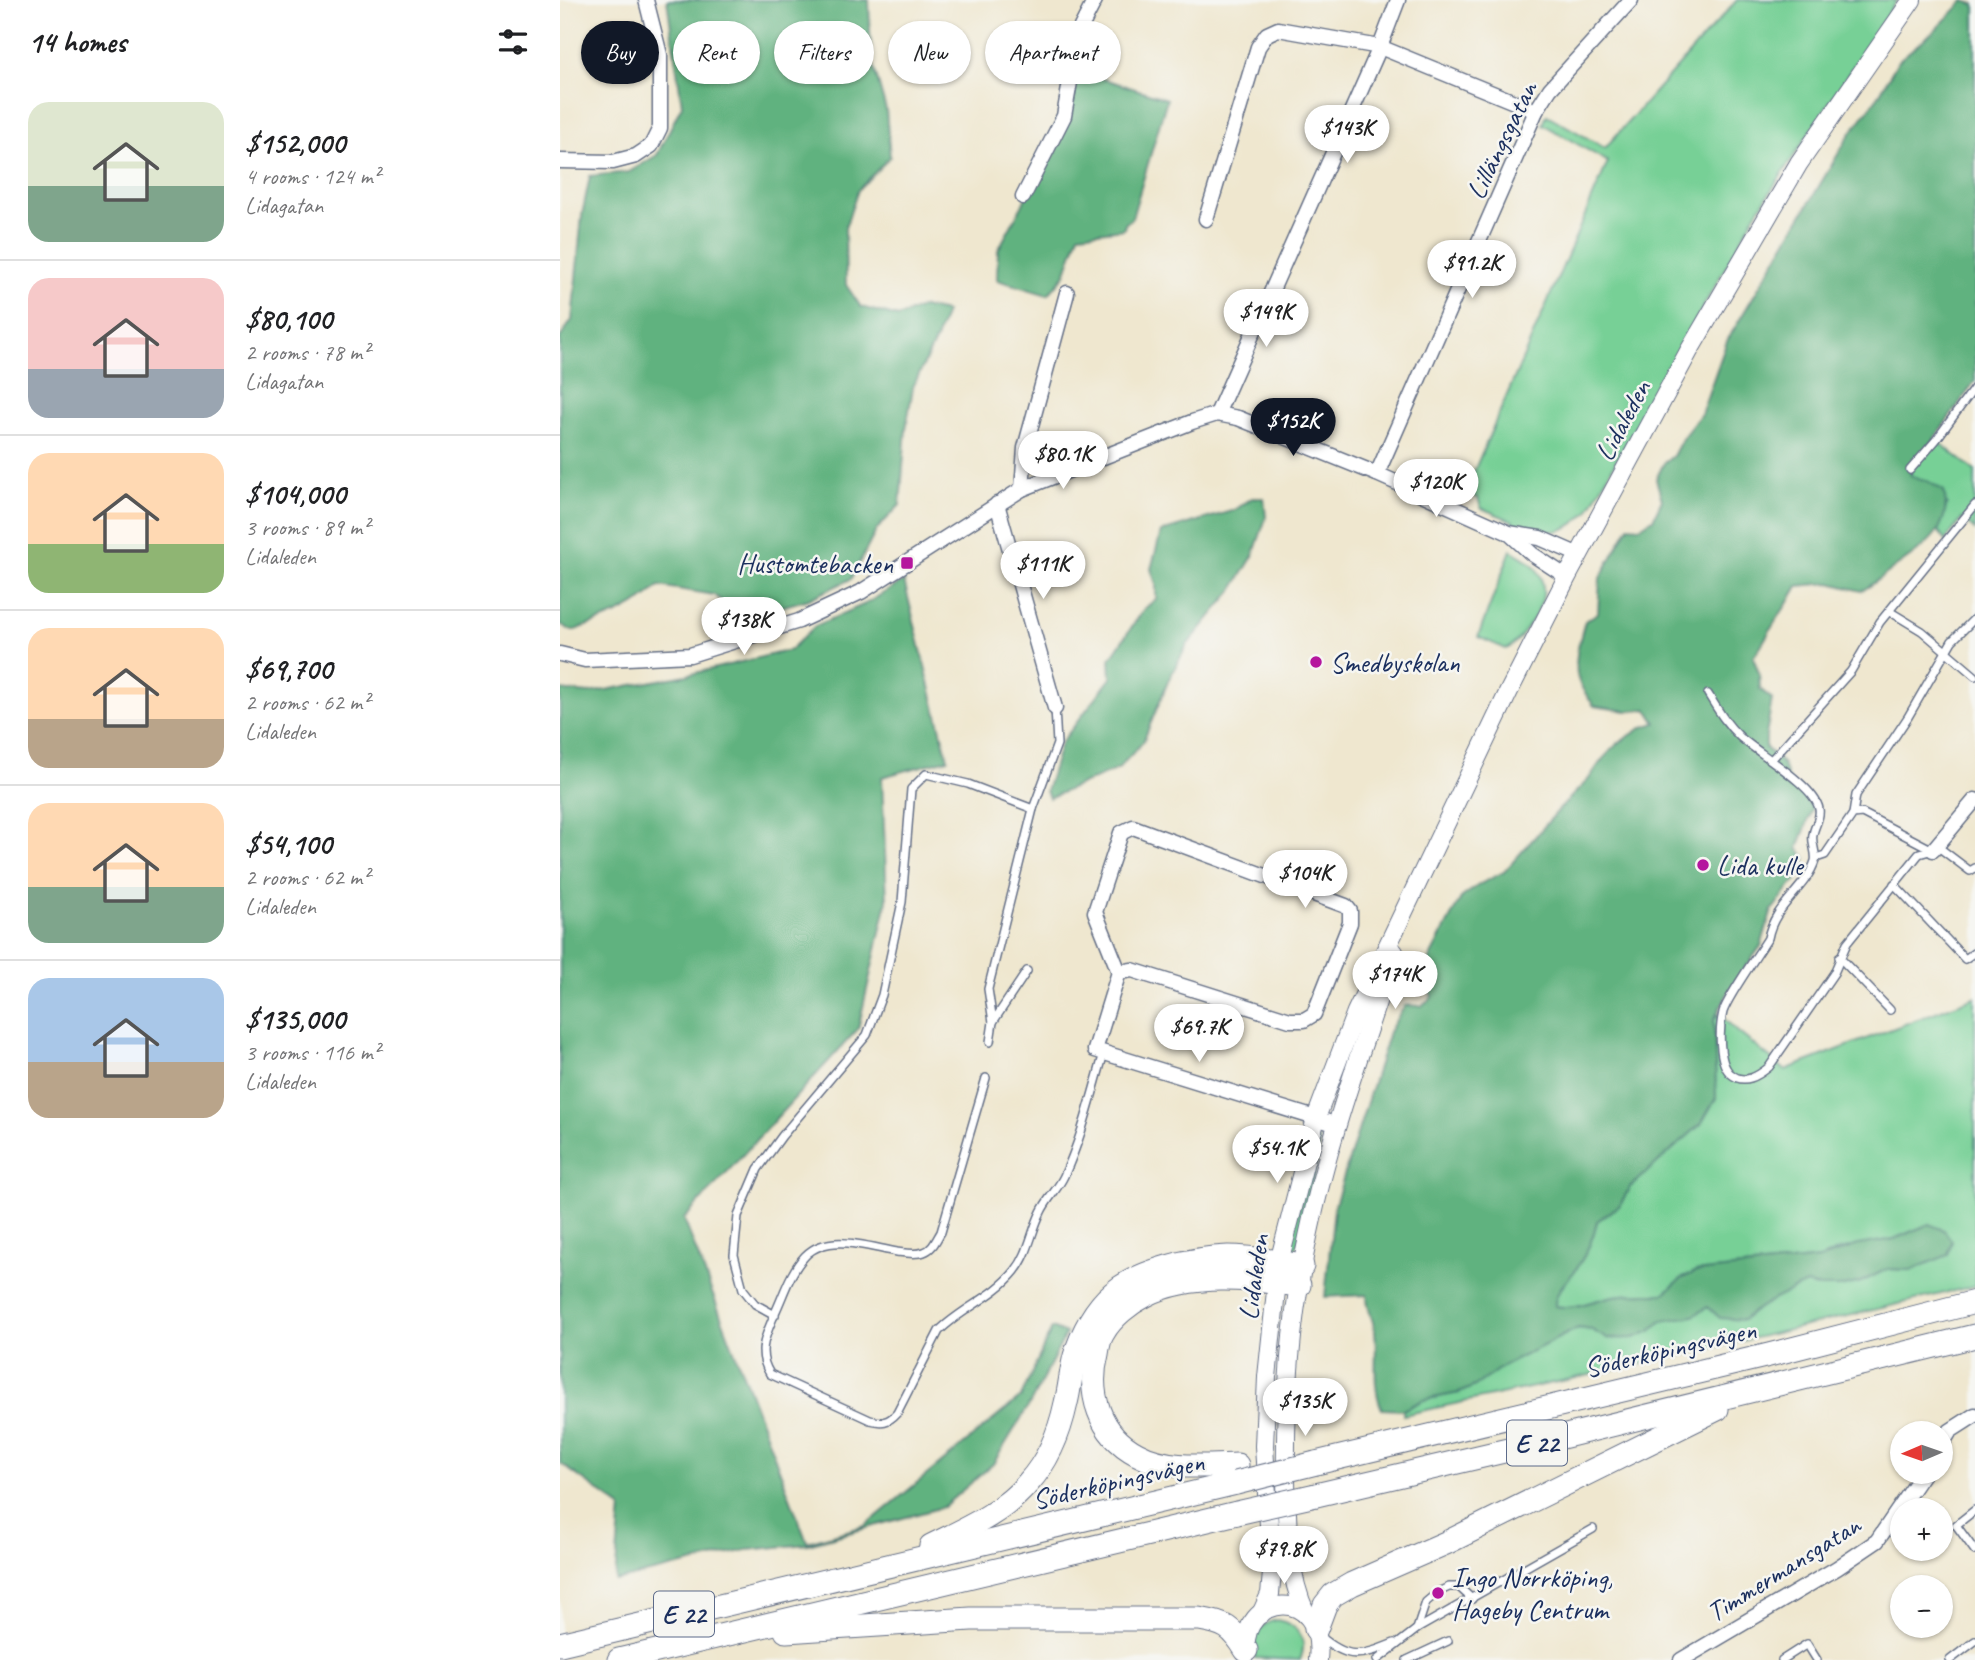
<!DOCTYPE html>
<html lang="en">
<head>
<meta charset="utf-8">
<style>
  :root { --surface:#fff; --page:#f6f6f6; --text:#202124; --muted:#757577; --line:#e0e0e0; --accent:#111827 }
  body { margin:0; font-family:Caveat,sans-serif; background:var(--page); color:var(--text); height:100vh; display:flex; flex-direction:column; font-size:26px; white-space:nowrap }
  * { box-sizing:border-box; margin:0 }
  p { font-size:23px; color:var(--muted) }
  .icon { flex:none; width:38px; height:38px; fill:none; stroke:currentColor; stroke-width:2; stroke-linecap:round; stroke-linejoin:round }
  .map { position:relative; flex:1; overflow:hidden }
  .side { display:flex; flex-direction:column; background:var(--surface); width:560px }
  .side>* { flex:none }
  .banner { position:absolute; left:21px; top:21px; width:665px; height:63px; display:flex; gap:14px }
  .needle { width:46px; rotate:268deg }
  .fabs { position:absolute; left:1330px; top:1421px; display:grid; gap:14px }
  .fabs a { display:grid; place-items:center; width:63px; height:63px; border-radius:50%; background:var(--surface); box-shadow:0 2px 5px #0004; font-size:35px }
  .price { position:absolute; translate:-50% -60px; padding:0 16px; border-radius:24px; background:#fff; color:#222; font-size:23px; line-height:46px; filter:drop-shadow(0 2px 4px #0008) }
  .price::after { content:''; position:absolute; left:50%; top:42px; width:21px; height:16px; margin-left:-10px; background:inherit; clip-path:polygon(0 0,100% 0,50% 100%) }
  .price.current { background:var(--accent); color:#fff }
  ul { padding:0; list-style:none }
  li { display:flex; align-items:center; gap:21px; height:175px; padding:0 28px }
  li+li { border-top:2px solid var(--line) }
  li span { display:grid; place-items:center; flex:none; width:196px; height:140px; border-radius:21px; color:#555 }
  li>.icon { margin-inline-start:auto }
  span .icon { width:84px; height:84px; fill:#fffc; stroke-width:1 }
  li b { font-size:30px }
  h2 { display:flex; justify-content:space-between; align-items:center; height:84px; padding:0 28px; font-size:30px }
  .tag { padding:0 24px; border-radius:32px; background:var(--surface); box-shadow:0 2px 5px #0004; font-size:24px; line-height:63px }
  .tag.current { background:var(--accent); color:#fff }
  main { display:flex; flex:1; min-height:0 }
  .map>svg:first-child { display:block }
  .green { fill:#77d096; stroke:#49807a; stroke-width:2 }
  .forest { fill:#61b27f; stroke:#3e706e; stroke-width:2 }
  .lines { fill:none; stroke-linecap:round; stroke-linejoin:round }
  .service-casing { stroke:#656f86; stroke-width:10 }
  .minor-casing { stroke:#656f86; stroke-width:17 }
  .tertiary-casing { stroke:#656f86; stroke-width:20 }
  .trunk-casing { stroke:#656f86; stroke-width:25 }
  .service { stroke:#fff; stroke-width:7 }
  .minor { stroke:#fff; stroke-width:14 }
  .tertiary { stroke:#fff; stroke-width:18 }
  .trunk { stroke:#fff; stroke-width:23 }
  .trunk-bridge-casing { stroke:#656f86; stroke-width:25; stroke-linecap:butt }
  .trunk-bridge { stroke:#fff; stroke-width:23 }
  .poi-dot { fill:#b5179e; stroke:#f6f6f2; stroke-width:2.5 }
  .labels { text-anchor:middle; stroke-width:5; stroke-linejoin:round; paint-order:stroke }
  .shield { fill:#f6f6f2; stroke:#5d6b8a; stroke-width:2 }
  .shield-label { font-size:26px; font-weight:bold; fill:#1b2f5e }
  .street-label { font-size:28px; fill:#1b2f5e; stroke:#f6f6f2 }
  .poi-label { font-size:28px; fill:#1b2f5e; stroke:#f6f6f2; text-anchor:start }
</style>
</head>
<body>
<main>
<section class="side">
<h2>14 homes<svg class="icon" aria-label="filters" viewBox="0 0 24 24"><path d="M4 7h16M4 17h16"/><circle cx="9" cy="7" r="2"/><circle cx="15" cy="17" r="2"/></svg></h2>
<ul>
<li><span style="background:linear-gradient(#dfe7d0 60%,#7fa58c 0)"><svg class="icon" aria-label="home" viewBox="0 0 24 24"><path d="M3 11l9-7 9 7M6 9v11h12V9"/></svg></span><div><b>$152,000</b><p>4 rooms · 124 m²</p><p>Lidagatan</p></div></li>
<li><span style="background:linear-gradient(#f6c9c9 65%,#9aa5b1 0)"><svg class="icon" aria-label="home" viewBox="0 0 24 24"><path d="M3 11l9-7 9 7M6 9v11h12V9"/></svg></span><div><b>$80,100</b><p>2 rooms · 78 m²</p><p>Lidagatan</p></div></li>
<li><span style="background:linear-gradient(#ffd9b3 65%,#8fb573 0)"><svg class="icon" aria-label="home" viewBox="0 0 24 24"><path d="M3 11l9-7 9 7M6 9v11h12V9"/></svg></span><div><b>$104,000</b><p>3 rooms · 89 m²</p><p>Lidaleden</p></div></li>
<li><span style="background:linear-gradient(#ffd9b3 65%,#b9a48a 0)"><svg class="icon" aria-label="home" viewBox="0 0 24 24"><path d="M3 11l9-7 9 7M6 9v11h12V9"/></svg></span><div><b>$69,700</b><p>2 rooms · 62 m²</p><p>Lidaleden</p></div></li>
<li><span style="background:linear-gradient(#ffd9b3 60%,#7fa58c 0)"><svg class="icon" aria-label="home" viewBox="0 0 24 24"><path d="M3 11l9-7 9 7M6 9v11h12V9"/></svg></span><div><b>$54,100</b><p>2 rooms · 62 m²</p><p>Lidaleden</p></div></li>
<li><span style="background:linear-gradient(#a9c7e8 60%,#b9a48a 0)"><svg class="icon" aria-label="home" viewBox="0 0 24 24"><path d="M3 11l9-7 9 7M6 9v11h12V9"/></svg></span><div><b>$135,000</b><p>3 rooms · 116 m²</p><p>Lidaleden</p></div></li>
</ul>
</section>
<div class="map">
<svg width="1415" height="1660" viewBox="0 0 1415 1660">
  <rect width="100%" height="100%" fill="#f6f6f2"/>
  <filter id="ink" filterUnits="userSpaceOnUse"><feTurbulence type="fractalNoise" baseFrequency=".0143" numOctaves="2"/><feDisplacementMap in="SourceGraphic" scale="14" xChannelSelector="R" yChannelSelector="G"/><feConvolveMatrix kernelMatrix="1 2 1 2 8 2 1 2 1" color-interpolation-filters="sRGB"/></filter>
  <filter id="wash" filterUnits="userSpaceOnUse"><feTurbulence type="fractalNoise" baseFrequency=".00686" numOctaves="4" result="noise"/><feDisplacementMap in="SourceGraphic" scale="28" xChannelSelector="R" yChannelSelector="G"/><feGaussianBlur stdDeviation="1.57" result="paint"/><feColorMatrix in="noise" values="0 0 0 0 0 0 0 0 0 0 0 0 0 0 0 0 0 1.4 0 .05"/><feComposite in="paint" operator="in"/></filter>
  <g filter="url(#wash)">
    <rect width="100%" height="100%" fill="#efe7cf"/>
    <g class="green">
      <path d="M1177 0H1337L1195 215 1028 511C1000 540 988 532 952 523L953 521 921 508 918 498 905 492 1048 162 983 124 987 115 1045 148Z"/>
      <path d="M1376 440 1415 471V530L1402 519 1385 541 1378 530 1387 505 1367 481 1351 476 1350 470Z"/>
      <path d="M951 550C959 556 972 561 977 570 982 577 984 588 983 596 981 610 959 644 946 649L918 637Z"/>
      <path d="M1415 997V1286L1123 1355 843 1415V1410L863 1400 899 1393 915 1386 943 1366 1018 1328 1032 1330 1048 1339 1091 1331 1101 1321 1133 1315 1148 1307 1183 1320C1201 1304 1224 1294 1246 1284L1258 1287H1280L1301 1282 1327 1269 1351 1270 1369 1224 1334 1239 1279 1250 1260 1259 1135 1272 1121 1279 1103 1294C1086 1294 1071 1293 1054 1296 1034 1300 1015 1310 995 1306L994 1299C1011 1273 1031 1252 1037 1221L1060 1205 1070 1187 1140 1124 1156 1098 1154 1019 1159 1014 1178 1032 1225 1070Z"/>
      <path d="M756 1139 759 1140V1153L738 1243 733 1254H727Z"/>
      <path d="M717 1620C738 1624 749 1639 740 1660L695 1658C690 1640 698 1623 717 1620Z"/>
    </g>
    <g class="forest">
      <path d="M107 0H309L311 57 326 110 330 157 298 190 285 228 286 285 301 307 338 317 363 307 386 312 376 339 353 387 346 429 340 505 317 529 291 579 249 599 182 618 154 595 99 586C73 611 46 619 12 631L0 624V338L12 320 22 215 30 176 69 172 97 155 122 105Z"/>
      <path d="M1404 1 1415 4V381L1362 456 1349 465 1351 476 1367 481 1384 491C1394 533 1357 551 1329 572 1319 579 1312 586 1301 591L1270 583 1238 586C1229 603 1217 617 1208 634 1203 642 1200 649 1193 657L1199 673 1200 689 1212 699 1206 736V748L1223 764 1228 779 1253 808 1238 848 1246 859 1240 875 1212 910 1201 946 1172 986 1154 1019 1156 1098 1141 1124 1070 1187 1060 1205 1037 1221C1034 1238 1026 1254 1017 1268 1009 1280 994 1290 995 1306 1015 1310 1034 1300 1054 1296 1071 1293 1086 1294 1103 1294L1121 1279 1135 1272 1260 1259 1298 1245 1334 1239 1369 1224 1384 1230 1392 1241 1388 1255 1351 1270 1327 1269 1301 1282 1280 1287H1258L1246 1284C1224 1294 1201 1304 1183 1320L1160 1318 1148 1307 1133 1316 1101 1321 1091 1331 1074 1338 1047 1339 1032 1330 1018 1328 943 1366 915 1386 899 1393 863 1400 843 1410 822 1409C811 1386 818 1357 815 1332 814 1319 807 1312 807 1295L765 1297 774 1208 829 1032 845 1005 861 1006 872 997 865 975 872 953 901 898 920 884 944 872 1005 803 1028 780 1042 760 1057 744 1083 727 1096 723 1087 709 1067 711 1034 706C1029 698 1022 690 1019 682 1012 663 1020 639 1025 621L1038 613 1040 578 1069 526 1080 527 1093 519 1102 500 1096 479 1104 463 1113 456 1123 437 1141 414 1167 341 1290 134 1318 97 1338 61 1374 31Z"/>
      <path d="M518 71 607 99 572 218 565 224 564 229 519 234 505 275 488 295 437 280 438 250 463 204Z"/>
      <path d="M692 498H704L706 518 693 556 672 591 627 645 609 679 583 742 558 769 489 798 486 791 501 743 551 678 550 659 584 609 596 599V584L591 569 601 532 675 510Z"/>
      <path d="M344 581 388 759 322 777 327 901 298 1029 124 1219 247 1542 305 1526 461 1397 492 1328 506 1334 471 1402 433 1464 383 1507 248 1544 187 1550 55 1581 61 1507 0 1463V690L29 693 127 675 230 650 255 626 305 604Z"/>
    </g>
  </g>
  <g filter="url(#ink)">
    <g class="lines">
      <defs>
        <g id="service">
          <path d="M1350 470 1376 440 1415 387"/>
          <path d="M1329 611 1362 631 1415 676"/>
          <path d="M1148 694C1158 710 1166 724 1180 737 1198 753 1255 786 1259 809 1261 818 1254 826 1253 835 1251 843 1257 853 1255 861 1246 889 1214 905 1208 938 1197 956 1168 996 1163 1012 1159 1028 1158 1064 1171 1074 1184 1085 1198 1076 1209 1067L1274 973 1287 943 1359 854 1373 850"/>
          <path d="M1212 759 1291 671 1320 622 1415 505"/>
          <path d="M1293 814 1296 795 1348 717 1392 641 1415 618"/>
          <path d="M1377 846 1410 871 1415 868"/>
          <path d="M1256 858 1265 855 1293 814 1302 813 1373 850"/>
          <path d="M1334 884 1405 959 1415 952"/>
          <path d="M1279 957 1330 1010"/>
          <path d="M433 1022 467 971"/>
          <path d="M430 1042 433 1022 428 989 473 809 497 744 495 708"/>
          <path d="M426 1078 381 1232C376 1240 373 1249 364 1252 356 1255 345 1253 337 1252 308 1247 268 1232 245 1256 230 1272 224 1294 215 1313 206 1335 196 1352 210 1374L310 1420C322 1423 328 1423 337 1413L379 1331C402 1308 434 1297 455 1271 469 1254 471 1232 481 1212 487 1199 498 1189 504 1176 522 1137 532 1094 544 1053"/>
          <path d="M215 1315 195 1304 183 1289 174 1255 178 1216 198 1169 222 1136 307 1035 322 995 342 902 351 789 366 774 408 784 473 809"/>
          <path d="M1415 1510 1396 1525 1415 1551"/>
          <path d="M857 1629 866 1602 878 1592 889 1587H899L912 1599"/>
          <path d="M760 1636C788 1660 800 1657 834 1643"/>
          <path d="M817 1660 857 1629 1033 1529"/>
          <path d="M847 1660 888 1641"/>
          <path d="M1222 1660 1247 1644 1257 1660"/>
          <path d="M1390 1660 1415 1641"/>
        </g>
        <g id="minor">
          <path d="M0 161 53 162 76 156 91 146 100 128V55L86 0"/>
          <path d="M463 197 504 116 519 31 535 0"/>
          <path d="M646 219 698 47 707 34 718 29 820 47 976 111"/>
          <path d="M657 414 820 47 838 0"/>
          <path d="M817 474 976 111 990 89 1071 0"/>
          <path d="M462 489 465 448 507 293"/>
          <path d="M437 504 495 708"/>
          <path d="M950 534 972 554 1007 577"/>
          <path d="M0 654 25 660 130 655 239 621 301 592 462 489 632 422 657 414 678 418 817 474 949 533 980 538 1019 555"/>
          <path d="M1373 850 1415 800"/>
          <path d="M559 972 572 970 730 1020H744L754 1014 790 923V911L786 906 573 827 561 833 535 912 559 972 535 1050 778 1125"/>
          <path d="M1381 1446 1390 1431 1415 1415"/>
          <path d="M1121 1660 1277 1568 1317 1541 1364 1472"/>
        </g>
        <g id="tertiary">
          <path d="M701 1614 710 1594 712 1573 704 1446 707 1377 719 1262 756 1118 796 1012 949 691 1007 577 1129 351 1239 163 1352 0"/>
          <path d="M746 1614C727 1573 727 1524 726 1479 725 1409 729 1337 742 1268 761 1160 799 1056 834 952"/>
          <path d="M686 1653C679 1594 766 1583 758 1660"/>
        </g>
        <g id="trunk">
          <path d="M756 1463 1209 1355 1415 1302"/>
          <path d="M677 1465C644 1466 606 1470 577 1454 539 1434 527 1393 537 1354 538 1347 539 1339 543 1333 552 1317 570 1303 586 1295 632 1272 690 1279 739 1285"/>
          <path d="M756 1495 961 1447 1415 1336"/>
          <path d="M371 1546C405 1529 443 1513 468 1483 488 1461 500 1431 506 1403 510 1387 511 1371 515 1356 522 1333 535 1308 553 1293 580 1270 634 1258 668 1257 693 1257 718 1262 742 1266"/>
          <path d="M756 1629 765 1605 773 1595 792 1584 888 1542 1157 1409"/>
          <path d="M226 1631 411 1619H639C665 1623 672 1627 686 1650"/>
          <path d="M0 1644 676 1483"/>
          <path d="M59 1660 677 1513"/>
        </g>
      </defs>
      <use href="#service" class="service-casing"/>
      <use href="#minor" class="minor-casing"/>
      <use href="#tertiary" class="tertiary-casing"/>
      <use href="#trunk" class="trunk-casing"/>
      <use href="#service" class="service"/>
      <use href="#minor" class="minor"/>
      <use href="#tertiary" class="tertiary"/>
      <use href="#trunk" class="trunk"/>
      <defs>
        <g id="trunk-bridge">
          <path d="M676 1483 756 1463"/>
          <path d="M677 1513 756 1495"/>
        </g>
      </defs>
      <use href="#trunk-bridge" class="trunk-bridge-casing"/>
      <use href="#trunk-bridge" class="trunk-bridge"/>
    </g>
  </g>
  <g class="poi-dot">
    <rect x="340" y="556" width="14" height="14" rx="3.5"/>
    <circle cx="756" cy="662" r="7"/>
    <circle cx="1143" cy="865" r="7"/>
    <circle cx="878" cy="1593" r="7"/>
  </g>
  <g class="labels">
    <g class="shield">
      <rect x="947" y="1420.5" width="60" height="45" rx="5"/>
      <rect x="94" y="1591.5" width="60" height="45" rx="5"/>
    </g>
    <g class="shield-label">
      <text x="977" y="1452">E 22</text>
      <text x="124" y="1623">E 22</text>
    </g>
    <g class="street-label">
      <text transform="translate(941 140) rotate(-64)" y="10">Lillängsgatan</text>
      <text transform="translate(1062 420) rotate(-62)" y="10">Lidaleden</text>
      <text transform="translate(693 1277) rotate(-82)" y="10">Lidaleden</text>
      <text transform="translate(1110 1348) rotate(-13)" y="10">Söderköpingsvägen</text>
      <text transform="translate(558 1480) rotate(-13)" y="10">Söderköpingsvägen</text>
      <text transform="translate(1223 1568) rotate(-32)" y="10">Timmermansgatan</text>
    </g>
    <g class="poi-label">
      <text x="333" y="573" text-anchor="end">Hustomtebacken</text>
      <text x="770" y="672">Smedbyskolan</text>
      <text x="1157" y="875">Lida kulle</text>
      <text x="892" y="1587">Ingo Norrköping,<tspan x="892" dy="32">Hageby Centrum</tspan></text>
    </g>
  </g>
</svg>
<div class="fabs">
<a><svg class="needle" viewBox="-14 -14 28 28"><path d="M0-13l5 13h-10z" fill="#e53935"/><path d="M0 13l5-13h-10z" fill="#757577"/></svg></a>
<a>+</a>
<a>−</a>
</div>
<b class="price" style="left:787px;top:165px">$143K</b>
<b class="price" style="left:912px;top:300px">$91.2K</b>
<b class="price" style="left:706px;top:349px">$149K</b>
<b class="price current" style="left:733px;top:458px">$152K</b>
<b class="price" style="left:503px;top:491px">$80.1K</b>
<b class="price" style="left:876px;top:519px">$120K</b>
<b class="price" style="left:483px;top:601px">$111K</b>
<b class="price" style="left:184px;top:657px">$138K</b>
<b class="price" style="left:745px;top:910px">$104K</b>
<b class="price" style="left:835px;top:1011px">$174K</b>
<b class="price" style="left:639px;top:1064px">$69.7K</b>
<b class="price" style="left:717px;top:1185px">$54.1K</b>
<b class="price" style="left:745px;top:1438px">$135K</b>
<b class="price" style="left:724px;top:1586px">$79.8K</b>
<div class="banner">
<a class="tag current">Buy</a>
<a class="tag">Rent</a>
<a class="tag">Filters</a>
<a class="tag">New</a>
<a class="tag">Apartment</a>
</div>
</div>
</main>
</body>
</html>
